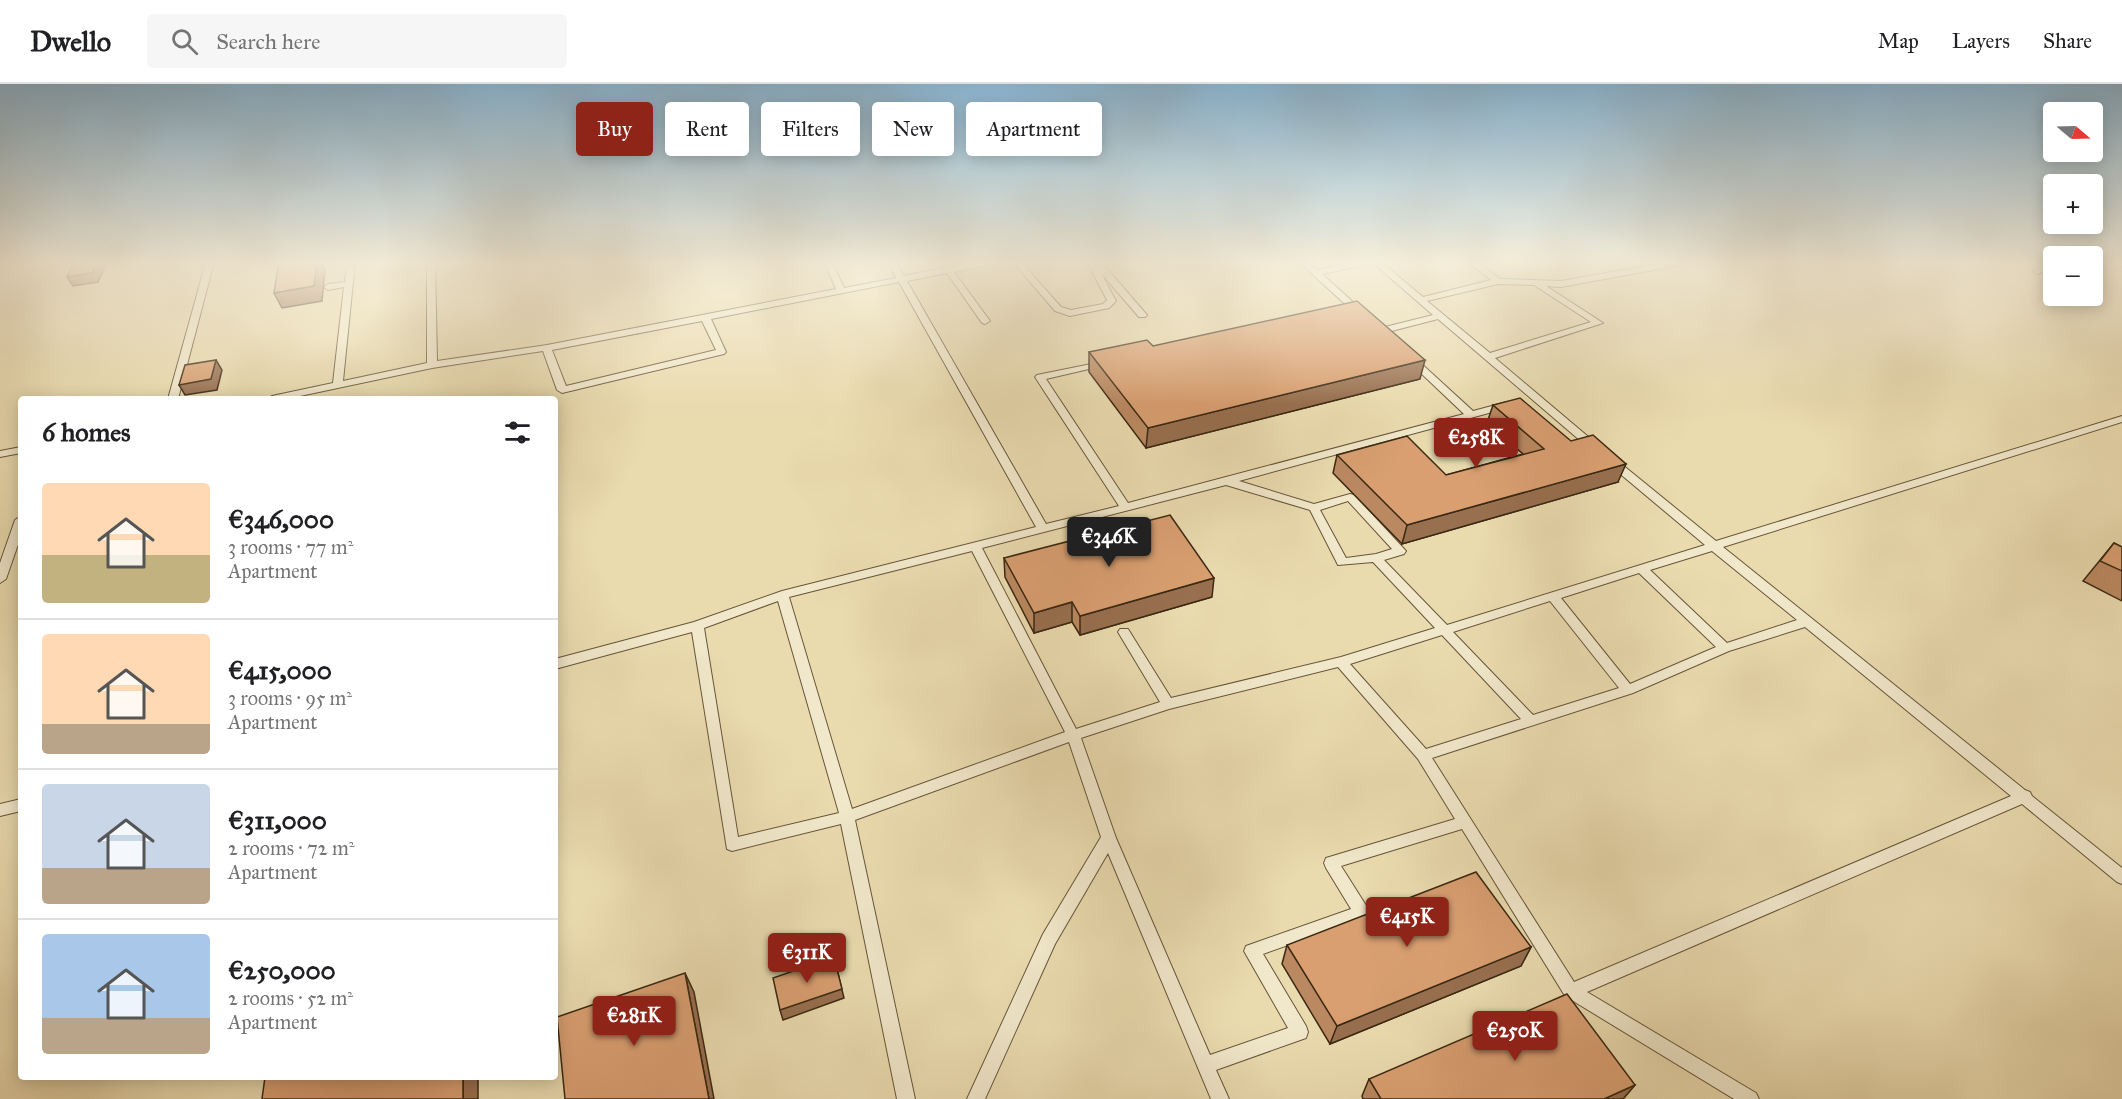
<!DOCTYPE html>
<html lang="en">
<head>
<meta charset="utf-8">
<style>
  :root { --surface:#fff; --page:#f6f6f6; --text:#202124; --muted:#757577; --line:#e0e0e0; --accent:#8f2418 }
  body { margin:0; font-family:"IM FELL Great Primer",serif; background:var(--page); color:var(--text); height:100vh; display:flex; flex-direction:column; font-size:22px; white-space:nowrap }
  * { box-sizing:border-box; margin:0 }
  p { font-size:20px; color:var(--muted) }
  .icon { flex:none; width:33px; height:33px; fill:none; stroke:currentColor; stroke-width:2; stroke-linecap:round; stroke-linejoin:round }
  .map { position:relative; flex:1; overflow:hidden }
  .sheet { position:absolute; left:18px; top:312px; width:540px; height:684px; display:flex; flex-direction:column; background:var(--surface); border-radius:6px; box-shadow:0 3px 15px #0003 }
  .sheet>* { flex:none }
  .guide { position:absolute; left:576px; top:18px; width:570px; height:54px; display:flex; gap:12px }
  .needle { width:39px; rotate:109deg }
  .tools { position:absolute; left:2043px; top:18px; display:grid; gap:12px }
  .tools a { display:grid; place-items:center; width:60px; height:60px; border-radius:6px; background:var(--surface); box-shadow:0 3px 15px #0003; font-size:30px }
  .price { position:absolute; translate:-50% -51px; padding:0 14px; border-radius:6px; background:var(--accent); color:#fff; font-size:20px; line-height:39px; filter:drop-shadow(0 2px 3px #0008) }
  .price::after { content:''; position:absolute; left:50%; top:36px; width:18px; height:14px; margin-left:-9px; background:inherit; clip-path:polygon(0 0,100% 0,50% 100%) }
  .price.current { background:#222; color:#fff }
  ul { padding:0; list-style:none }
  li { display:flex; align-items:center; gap:18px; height:150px; padding:0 24px }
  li+li { border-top:2px solid var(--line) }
  li span { display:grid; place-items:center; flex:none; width:168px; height:120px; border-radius:6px; color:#555 }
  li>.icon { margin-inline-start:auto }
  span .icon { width:72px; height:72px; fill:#fffc; stroke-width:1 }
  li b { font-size:26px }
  h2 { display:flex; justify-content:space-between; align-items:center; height:72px; padding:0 24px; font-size:26px }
  .chip { padding:0 21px; border-radius:6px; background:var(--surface); box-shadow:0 3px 15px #0003; font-size:21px; line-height:54px }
  .chip.current { background:var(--accent); color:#fff }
  header { display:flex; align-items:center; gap:36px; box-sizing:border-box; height:84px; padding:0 30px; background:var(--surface); border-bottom:2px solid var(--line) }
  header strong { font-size:28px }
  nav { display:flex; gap:33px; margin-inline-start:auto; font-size:21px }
  .search { width:420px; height:54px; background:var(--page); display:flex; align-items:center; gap:15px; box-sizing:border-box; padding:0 21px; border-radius:6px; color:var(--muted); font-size:22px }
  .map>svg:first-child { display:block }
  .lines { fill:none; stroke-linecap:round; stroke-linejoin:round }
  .service-casing { stroke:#665539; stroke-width:2 }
  .service { fill:#f1e8cb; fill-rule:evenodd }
  .wall { fill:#bb8961; stroke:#3a2812; stroke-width:1.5 }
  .shaded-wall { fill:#986f4f; stroke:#3a2812; stroke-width:1.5 }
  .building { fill:#d99f71; stroke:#3a2812; stroke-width:1.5 }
</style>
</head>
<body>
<header>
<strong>Dwello</strong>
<div class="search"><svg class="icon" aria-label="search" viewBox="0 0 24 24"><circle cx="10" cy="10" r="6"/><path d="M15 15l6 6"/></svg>Search here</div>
<nav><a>Map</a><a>Layers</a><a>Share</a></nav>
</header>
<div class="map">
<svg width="2122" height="1015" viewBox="0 0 2122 1015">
  <rect width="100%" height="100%" fill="#eadbaf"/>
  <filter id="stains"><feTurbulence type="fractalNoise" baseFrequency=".00333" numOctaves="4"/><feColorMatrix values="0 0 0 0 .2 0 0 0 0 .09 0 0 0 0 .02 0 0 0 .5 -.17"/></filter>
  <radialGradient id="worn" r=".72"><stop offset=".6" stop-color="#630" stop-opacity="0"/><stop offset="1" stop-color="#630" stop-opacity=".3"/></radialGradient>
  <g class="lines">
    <defs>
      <g id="service">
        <path d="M206 178H214L178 315H168Z"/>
        <path d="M347 178H355L343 297 427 279V178H435L437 277 547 261 836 205 824 178H832L844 204 896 194 888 178H896L904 192C934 186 963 178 994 178L990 181 954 188 990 237 985 240 982 239 947 189 907 197 1046 440 1119 422 1035 293 1037 291 1106 277V281L1046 295 1128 419 1464 330 1406 275 1411 272 1414 273 1473 327 1507 318 1512 321 1511 323 1239 397 1314 420 1350 410 1354 411 1406 467 1404 470 1384 476 1447 541 1705 461 1606 378 1605 376 1606 374H1614L1716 457 2122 332V338L1723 463 2025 706 2030 708 2032 712 2122 784V800L2117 798 2022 720 1587 908 1756 1009 1759 1015H1734L1565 912 1462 745 1341 782 1367 823 1370 828 1367 833 1263 870 1306 942 1308 948 1306 954 1216 986 1229 1015H1211L1108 769 1055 860 985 1015H967L1043 850 1101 753 1069 658 855 736 915 1015H897L841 740 732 767 727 765 692 548 555 585V575L694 538 782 507 1036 443 899 198 711 235 726 268 724 270 562 309 557 306 543 267 432 284 286 315H267L272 312 333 299 344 203 328 206 324 203 328 200 345 198ZM702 237 716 266 566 302 552 266ZM1226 401 1310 426 1338 481 1373 478 1435 544 1341 573 1171 614 1128 545H1120L1118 548 1160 618 1076 645 982 464ZM1348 417 1392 465 1376 470 1346 474 1320 426ZM972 467 1065 648 852 725 789 513ZM1712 467 1797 536 1727 559 1650 486ZM1639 489 1716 563 1630 600 1561 514ZM778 517 839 729 738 753 704 544ZM1550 517 1619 604 1533 631 1453 548ZM1805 543 2011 712 1574 898 1432 674 1633 609 1729 567ZM1442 551 1521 635 1426 665 1350 580ZM1338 583 1418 675 1455 735 1326 774 1324 779 1326 784 1351 825 1246 862 1244 867 1288 944 1210 971 1116 754 1081 654 1169 625Z"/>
        <path d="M1013 178H1021L1061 223 1071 226 1103 220 1107 216 1087 178H1101L1147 231 1145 233H1139L1101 189 1116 217 1109 224 1070 232 1055 227Z"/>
        <path d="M1299 178H1308L1317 186 1356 178H1370L1369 180 1322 190 1363 227V231H1357Z"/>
        <path d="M1372 178H1381L1423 213 1491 196 1468 178H1477L1500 195 1561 197 1669 178H1685L1681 181 1561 203 1546 202 1603 239 1495 274 1598 361 1599 363 1598 365H1590L1438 235 1380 250 1377 249V245L1433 231ZM1498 200 1534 201 1591 238 1490 269 1427 217Z"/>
        <path d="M2054 179V184L2037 190 2033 187Z"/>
        <path d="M21 363V369L0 373V367Z"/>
        <path d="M21 432V452L6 495 0 499V479L15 436Z"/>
        <path d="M21 715V727L0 732V720Z"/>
      </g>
    </defs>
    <use href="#service" class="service-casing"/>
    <use href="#service" class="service"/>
  </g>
  <g class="wall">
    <path d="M1153 262 1420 295 1146 364 1089 288V268Z"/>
    <path d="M1493 321 1618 398 1402 460 1333 389 1337 371 1446 391 1523 370 1487 339Z"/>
    <path d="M2114 459 2122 463V517L2083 497Z"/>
    <path d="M1004 474 1212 513 1080 551 1072 538 1034 549 1005 493Z"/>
    <path d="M1287 861 1531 863 1521 882 1330 960 1282 880Z"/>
    <path d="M1369 995 1635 1001 1623 1015H1363L1362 1012Z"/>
  </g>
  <g class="shaded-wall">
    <path d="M97 178H105L106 180 98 198 73 202 67 193Z"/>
    <path d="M317 178H321L325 186 322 217 282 224 274 209Z"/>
    <path d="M216 276 222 286 217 306 185 311 179 301Z"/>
    <path d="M1425 276 1420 295 1146 364 1148 344Z"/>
    <path d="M1626 380 1618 398 1402 460 1407 441Z"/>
    <path d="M1214 494 1212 513 1080 551V532Z"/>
    <path d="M1072 518V538L1034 549V529Z"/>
    <path d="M1531 863 1521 882 1330 960 1337 942Z"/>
    <path d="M834 873 844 914 783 936 780 926Z"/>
    <path d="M685 889 694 908 714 1015H709Z"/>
    <rect x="463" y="993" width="15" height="22"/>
    <path d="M1635 1001 1623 1015H1604Z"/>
  </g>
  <g class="building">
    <path d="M74 178H97L92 189 67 193Z"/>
    <path d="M279 178H317L314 202 274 209Z"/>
    <path d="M1357 217 1425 276 1148 344 1089 268 1147 256 1153 262Z"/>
    <path d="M216 276 211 295 179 301 185 281Z"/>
    <path d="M1520 314 1571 357 1593 351 1626 380 1407 441 1337 371 1407 352 1446 391 1544 365 1493 321Z"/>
    <path d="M1170 431 1214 494 1080 532 1072 518 1034 529 1004 474Z"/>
    <path d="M2114 459 2122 463V487L2100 477Z"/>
    <path d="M1476 788 1531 863 1337 942 1287 861Z"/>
    <path d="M834 873 842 905 780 926 773 894Z"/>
    <path d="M685 889 709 1015H565L557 933Z"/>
    <path d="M1567 910 1635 1001 1604 1015H1381L1369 995Z"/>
    <path d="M265 993H463V1015H262Z"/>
  </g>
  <linearGradient id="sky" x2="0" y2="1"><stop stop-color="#89b6d4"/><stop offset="0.56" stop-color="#f6efdb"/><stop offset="1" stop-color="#f6efdb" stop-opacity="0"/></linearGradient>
  <rect width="2122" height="320" fill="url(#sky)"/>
  <rect width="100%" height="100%" filter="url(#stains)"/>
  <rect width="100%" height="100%" fill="url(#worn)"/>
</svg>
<div class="tools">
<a><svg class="needle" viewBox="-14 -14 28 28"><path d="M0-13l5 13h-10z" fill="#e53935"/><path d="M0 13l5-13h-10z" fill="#757577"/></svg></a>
<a>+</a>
<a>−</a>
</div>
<b class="price" style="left:1476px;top:385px">€258K</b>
<b class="price current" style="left:1109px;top:484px">€346K</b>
<b class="price" style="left:1407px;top:864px">€415K</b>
<b class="price" style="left:807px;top:900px">€311K</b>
<b class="price" style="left:634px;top:963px">€281K</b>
<b class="price" style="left:1515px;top:978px">€250K</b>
<div class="guide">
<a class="chip current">Buy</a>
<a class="chip">Rent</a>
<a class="chip">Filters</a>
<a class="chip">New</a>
<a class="chip">Apartment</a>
</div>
<section class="sheet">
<h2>6 homes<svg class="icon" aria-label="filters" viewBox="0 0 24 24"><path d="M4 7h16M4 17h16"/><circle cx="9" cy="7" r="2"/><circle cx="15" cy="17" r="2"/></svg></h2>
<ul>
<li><span style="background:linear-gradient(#ffd9b3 60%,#c2b280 0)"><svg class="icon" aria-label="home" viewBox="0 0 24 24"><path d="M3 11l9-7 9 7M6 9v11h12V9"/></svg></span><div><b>€346,000</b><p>3 rooms · 77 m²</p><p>Apartment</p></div></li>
<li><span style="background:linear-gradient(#ffd9b3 75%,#b9a48a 0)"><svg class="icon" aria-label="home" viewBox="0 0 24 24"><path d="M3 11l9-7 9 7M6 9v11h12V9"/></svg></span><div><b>€415,000</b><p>3 rooms · 95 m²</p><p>Apartment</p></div></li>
<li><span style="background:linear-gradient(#c9d6e8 70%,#b9a48a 0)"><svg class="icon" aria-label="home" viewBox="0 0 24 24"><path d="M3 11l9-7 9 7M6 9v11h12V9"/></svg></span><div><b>€311,000</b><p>2 rooms · 72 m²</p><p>Apartment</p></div></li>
<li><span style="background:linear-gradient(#a9c7e8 70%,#b9a48a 0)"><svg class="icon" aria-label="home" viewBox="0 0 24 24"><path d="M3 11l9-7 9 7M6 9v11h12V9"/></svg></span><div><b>€250,000</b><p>2 rooms · 52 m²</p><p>Apartment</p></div></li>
</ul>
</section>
</div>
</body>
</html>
